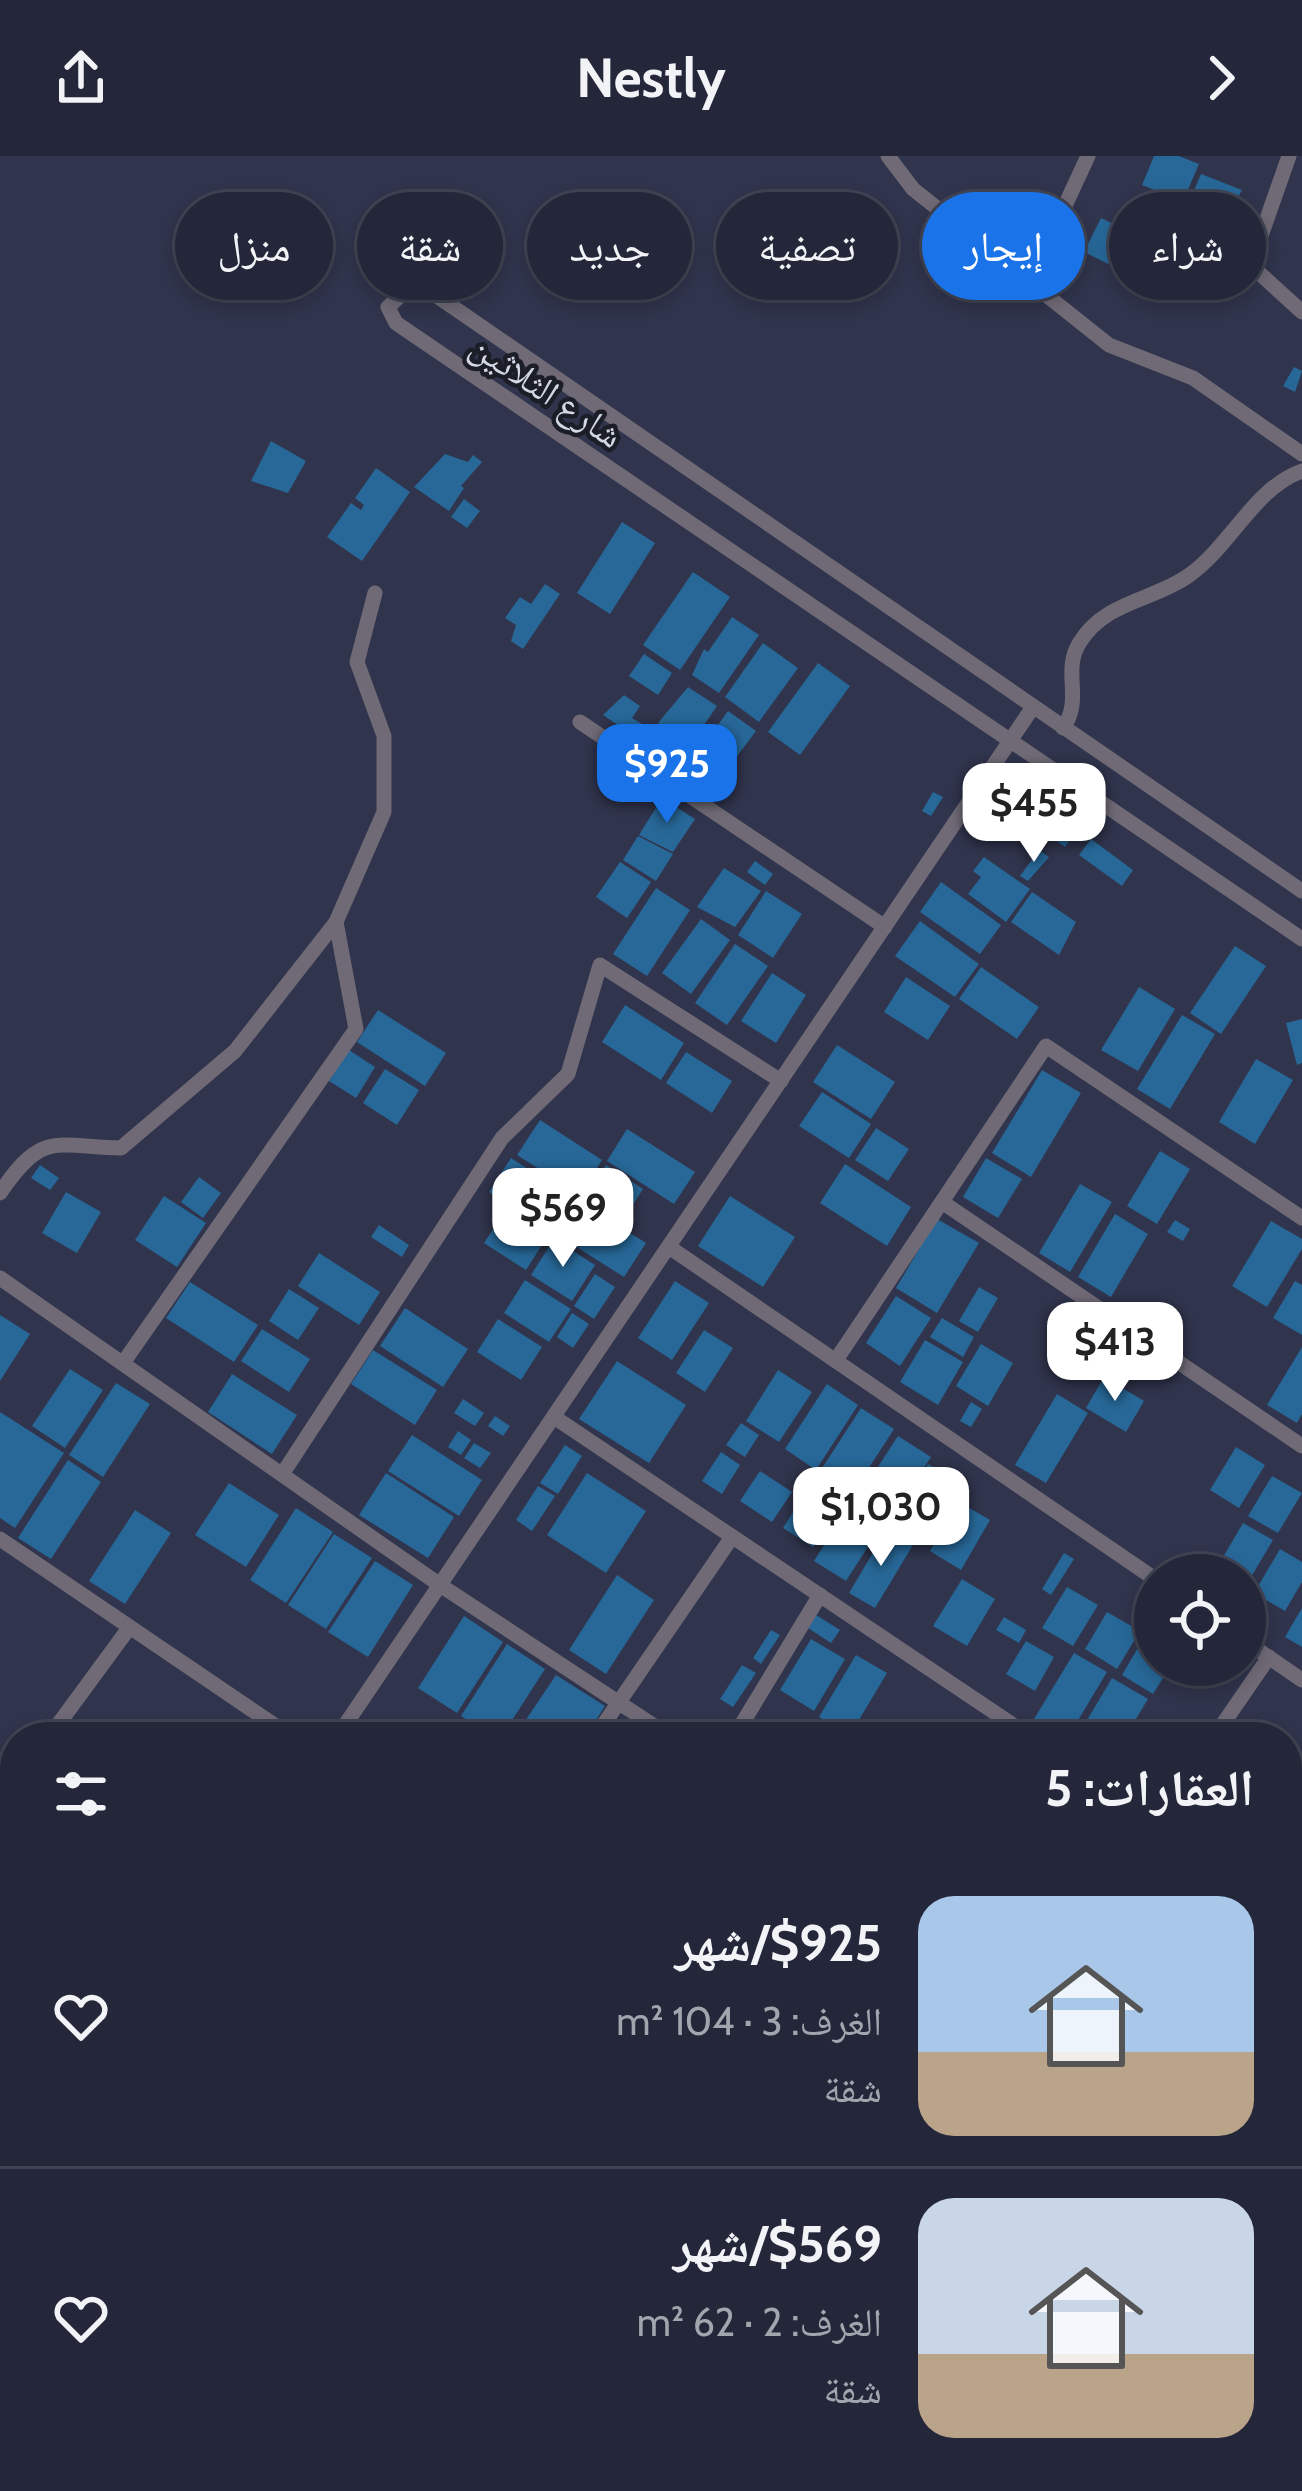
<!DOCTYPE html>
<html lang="ar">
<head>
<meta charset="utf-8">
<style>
  :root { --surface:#242739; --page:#303344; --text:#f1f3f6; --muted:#a3a5ae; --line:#414453; --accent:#1a73e8 }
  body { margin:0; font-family:Cabin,"Noto Naskh Arabic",sans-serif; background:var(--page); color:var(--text); direction:rtl; height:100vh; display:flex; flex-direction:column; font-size:45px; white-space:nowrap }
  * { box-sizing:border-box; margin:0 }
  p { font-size:39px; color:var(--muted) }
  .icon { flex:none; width:66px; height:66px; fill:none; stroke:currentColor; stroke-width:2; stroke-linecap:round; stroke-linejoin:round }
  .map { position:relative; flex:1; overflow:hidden; direction:ltr }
  .drawer { position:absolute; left:0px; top:1566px; width:1302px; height:771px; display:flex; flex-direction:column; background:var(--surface); border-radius:48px 48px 0 0; box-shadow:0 6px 18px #0003,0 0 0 3px var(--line); direction:rtl }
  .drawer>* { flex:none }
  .guide { position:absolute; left:36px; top:36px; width:1230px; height:108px; direction:rtl; display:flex; gap:24px }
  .tools { position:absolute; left:1134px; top:1398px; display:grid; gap:24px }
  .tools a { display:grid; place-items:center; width:132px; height:132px; border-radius:50%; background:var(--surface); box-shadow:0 6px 18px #0003,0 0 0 3px var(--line); font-size:60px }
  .price { position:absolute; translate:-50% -102px; padding:0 27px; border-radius:24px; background:#fff; color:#222; font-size:39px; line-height:78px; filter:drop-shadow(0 3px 6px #0008) }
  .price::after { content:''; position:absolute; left:50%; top:72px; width:36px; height:27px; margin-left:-18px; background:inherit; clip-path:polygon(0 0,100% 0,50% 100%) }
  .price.on { background:var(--accent); color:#fff }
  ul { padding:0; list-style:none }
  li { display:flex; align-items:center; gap:36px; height:300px; padding:0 48px }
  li+li { border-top:3px solid var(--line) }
  li span { display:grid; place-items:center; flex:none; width:336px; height:240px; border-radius:36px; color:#555 }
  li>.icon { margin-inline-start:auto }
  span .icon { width:144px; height:144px; fill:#fffc; stroke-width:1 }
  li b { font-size:51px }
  h2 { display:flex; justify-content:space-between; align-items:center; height:144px; padding:0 48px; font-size:51px }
  .pill { padding:0 42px; border-radius:54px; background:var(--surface); box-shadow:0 6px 18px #0003,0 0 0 3px var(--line); font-size:42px; line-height:108px }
  .pill.on { background:var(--accent); color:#fff }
  header { display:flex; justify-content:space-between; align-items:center; height:156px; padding:0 48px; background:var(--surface); font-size:54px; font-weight:800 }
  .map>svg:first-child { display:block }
  .building { fill:#276898 }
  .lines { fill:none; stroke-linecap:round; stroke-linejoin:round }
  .minor { stroke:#6f6a76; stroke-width:15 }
  .labels { text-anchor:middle; stroke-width:9; stroke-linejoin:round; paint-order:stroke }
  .street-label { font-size:36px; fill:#d3d7e6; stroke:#1b1d27 }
</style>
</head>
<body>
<header><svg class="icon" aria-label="forward" viewBox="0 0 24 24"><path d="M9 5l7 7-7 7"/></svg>Nestly<svg class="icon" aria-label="share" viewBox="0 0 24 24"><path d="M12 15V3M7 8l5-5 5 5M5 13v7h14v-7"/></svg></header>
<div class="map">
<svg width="1302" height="2335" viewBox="0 0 1302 2335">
  <rect width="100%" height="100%" fill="#30344c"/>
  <g class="building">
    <path d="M1154 0H1179L1199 8 1183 45 1142 29Z"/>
    <path d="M1201 18 1242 34 1224 66 1187 51Z"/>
    <path d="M1189 61 1227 76 1206 105 1175 92Z"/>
    <path d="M1101 62 1148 85 1131 119 1084 96Z"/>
    <path d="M1148 94 1181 107 1168 138 1134 128Z"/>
    <path d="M1294 211 1302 215 1295 236 1283 230Z"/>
    <path d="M271 285 306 305 288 337 251 325Z"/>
    <path d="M445 298 468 306 473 299 482 306 461 330 464 332 449 355 414 331Z"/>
    <path d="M376 312 410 336 362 405 327 381 351 347 361 354 364 349 355 342Z"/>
    <path d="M464 343 480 355 467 372 451 361Z"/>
    <path d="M622 366 655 387 610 458 577 437Z"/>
    <path d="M693 416 730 441 680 514 643 489Z"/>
    <path d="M545 428 560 438 523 493 511 485 516 469 505 462 520 441 531 448Z"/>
    <path d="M732 461 759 479 719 537 692 519 704 493 708 496Z"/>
    <path d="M763 487 798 512 759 566 725 541Z"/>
    <path d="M644 498 672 517 658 539 629 520Z"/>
    <path d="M818 507 850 530 800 599 768 576Z"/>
    <path d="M688 531 717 550 677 608 650 589 663 570 658 567Z"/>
    <path d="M624 539 640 550 632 562 642 568 634 580 603 559Z"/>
    <path d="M728 555 756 575 729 611 702 591Z"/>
    <path d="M933 636 943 641 931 660 922 655Z"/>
    <path d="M662 642 695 663 673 696 639 679Z"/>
    <path d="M1036 646 1076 675 1065 691 1024 662Z"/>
    <path d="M638 680 673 698 656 725 623 704Z"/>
    <path d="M1091 683 1133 714 1122 730 1079 699Z"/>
    <path d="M1039 694 1049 701 1028 725 1020 720Z"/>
    <path d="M984 701 1030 733 1006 766 968 738 981 721 973 715Z"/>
    <path d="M755 705 773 718 765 729 747 716Z"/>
    <path d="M620 706 651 726 627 762 596 741Z"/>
    <path d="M724 712 761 735 735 771 697 751Z"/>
    <path d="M941 726 1001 769 980 798 920 756Z"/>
    <path d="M656 732 690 754 647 820 613 798Z"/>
    <path d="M766 735 802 758 773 802 738 779Z"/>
    <path d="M1032 736 1076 766 1059 799 1011 766Z"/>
    <path d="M701 763 730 784 691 838 662 817Z"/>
    <path d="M920 765 979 808 955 841 895 800Z"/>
    <path d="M735 788 768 810 727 869 695 847Z"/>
    <path d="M1235 790 1266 810 1221 878 1190 857Z"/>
    <path d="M981 811 1039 851 1017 883 959 843Z"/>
    <path d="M772 817 806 839 776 887 741 865Z"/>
    <path d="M906 821 950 850 928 884 884 856Z"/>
    <path d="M1139 831 1175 853 1138 915 1101 894Z"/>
    <path d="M625 849 684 887 661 924 602 886Z"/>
    <path d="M378 854 446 897 425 930 357 886Z"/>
    <path d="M1182 859 1215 878 1170 953 1137 933Z"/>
    <path d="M1302 863V907L1297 909 1286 867Z"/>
    <path d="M837 889 895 926 871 963 813 926Z"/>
    <path d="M349 894 375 911 356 942 329 925Z"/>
    <path d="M686 896 732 925 712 957 666 927Z"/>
    <path d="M1256 903 1293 924 1255 988 1219 966Z"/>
    <path d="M385 913 419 934 397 969 363 947Z"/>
    <path d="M1042 914 1081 937 1031 1021 992 997Z"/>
    <path d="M822 936 871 968 849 1002 799 970Z"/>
    <path d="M540 964 602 1004 580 1039 517 999Z"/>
    <path d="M876 972 909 993 888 1025 855 1004Z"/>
    <path d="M627 973 695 1016 674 1048 607 1005Z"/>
    <path d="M1160 995 1190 1013 1157 1068 1127 1050Z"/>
    <path d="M511 1002 575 1043 553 1078 489 1036Z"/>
    <path d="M986 1002 1022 1023 998 1062 963 1041Z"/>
    <path d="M845 1008 911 1051 887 1090 820 1047Z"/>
    <path d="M40 1009 59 1022 50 1034 31 1022Z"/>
    <path d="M606 1009 643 1033 622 1066 585 1042Z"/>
    <path d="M199 1021 221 1037 203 1062 181 1046Z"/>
    <path d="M1080 1028 1112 1046 1070 1116 1039 1097Z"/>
    <path d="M66 1036 101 1056 77 1097 42 1077Z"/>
    <path d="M164 1040 206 1067 177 1111 135 1084Z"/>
    <path d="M730 1040 795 1081 763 1131 698 1090Z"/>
    <path d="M581 1046 646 1087 624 1121 559 1080Z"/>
    <path d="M1115 1058 1148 1078 1111 1141 1078 1121Z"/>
    <path d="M937 1063 979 1087 937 1157 896 1132Z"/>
    <path d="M1175 1064 1190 1073 1183 1085 1167 1076Z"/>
    <path d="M1271 1065 1302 1083V1093L1267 1151 1232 1130Z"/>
    <path d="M379 1069 409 1089 402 1101 371 1081Z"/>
    <path d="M496 1069 518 1083 527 1069 547 1081 526 1114 484 1087Z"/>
    <path d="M554 1083 595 1109 572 1145 531 1119Z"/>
    <path d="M319 1097 380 1136 359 1169 298 1130Z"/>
    <path d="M595 1118 615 1131 594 1163 574 1150Z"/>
    <path d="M525 1124 571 1153 549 1186 504 1157Z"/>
    <path d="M675 1125 709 1147 672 1204 638 1182Z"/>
    <path d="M1295 1125 1302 1129V1179L1273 1162Z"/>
    <path d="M190 1126 258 1169 234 1206 166 1162Z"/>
    <path d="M979 1131 998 1142 978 1176 959 1165Z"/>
    <path d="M289 1133 319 1152 298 1184 269 1165Z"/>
    <path d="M896 1140 931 1162 900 1210 866 1187Z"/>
    <path d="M405 1152 468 1193 443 1231 380 1190Z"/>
    <path d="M572 1157 589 1168 573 1192 557 1181Z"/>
    <path d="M0 1159 30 1178 0 1225Z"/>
    <path d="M942 1162 974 1181 963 1201 930 1181Z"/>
    <path d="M498 1163 542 1191 521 1224 477 1196Z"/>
    <path d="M262 1173 310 1203 289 1236 241 1205Z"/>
    <path d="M704 1174 733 1192 705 1236 676 1217Z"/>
    <path d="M925 1184 963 1206 938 1249 900 1226Z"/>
    <path d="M981 1188 1013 1207 988 1250 956 1230Z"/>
    <path d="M1302 1191V1258L1297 1267 1267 1249Z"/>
    <path d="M373 1194 437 1234 415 1269 351 1228Z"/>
    <path d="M617 1205 686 1249 649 1307 579 1263Z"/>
    <path d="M70 1213 103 1234 65 1292 32 1270Z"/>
    <path d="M778 1214 812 1236 779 1286 746 1265Z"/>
    <path d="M232 1218 297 1259 272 1298 208 1256Z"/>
    <path d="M1104 1221 1144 1245 1126 1276 1086 1252Z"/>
    <path d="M116 1227 150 1248 103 1321 69 1299Z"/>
    <path d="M827 1228 858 1249 816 1314 785 1293Z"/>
    <path d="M1057 1238 1088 1257 1046 1327 1015 1309Z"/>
    <path d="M463 1243 484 1257 475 1270 454 1257Z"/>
    <path d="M971 1246 982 1253 971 1271 960 1265Z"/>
    <path d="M861 1252 894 1273 852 1338 819 1317Z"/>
    <path d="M0 1256 64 1297 15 1372 0 1362Z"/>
    <path d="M495 1260 510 1270 503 1280 488 1270Z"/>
    <path d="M741 1267 759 1279 745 1301 726 1289Z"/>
    <path d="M458 1275 471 1284 461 1299 448 1291Z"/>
    <path d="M412 1279 482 1324 459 1360 388 1315Z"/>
    <path d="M898 1280 931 1301 890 1364 857 1343Z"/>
    <path d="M474 1287 491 1297 480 1312 464 1302Z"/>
    <path d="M565 1289 582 1300 558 1338 540 1327Z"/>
    <path d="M1236 1291 1265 1309 1239 1352 1210 1334Z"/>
    <path d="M721 1296 740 1309 722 1338 702 1325Z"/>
    <path d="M68 1304 101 1326 51 1403 18 1382Z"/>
    <path d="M928 1308 960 1326 925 1384 894 1366Z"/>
    <path d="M760 1315 792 1336 772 1366 740 1345Z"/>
    <path d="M386 1317 454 1361 428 1402 359 1359Z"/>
    <path d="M587 1317 646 1355 606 1417 547 1379Z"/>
    <path d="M1272 1320 1302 1337 1278 1377 1248 1360Z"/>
    <path d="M815 1322 845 1341 813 1391 783 1372Z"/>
    <path d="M229 1327 279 1359 246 1411 195 1379Z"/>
    <path d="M538 1330 555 1340 532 1375 516 1364Z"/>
    <path d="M959 1346 990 1364 961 1414 930 1395Z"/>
    <path d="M851 1347 883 1367 846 1425 814 1405Z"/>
    <path d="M296 1352 333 1376 286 1447 250 1424Z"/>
    <path d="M135 1354 171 1377 125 1448 89 1425Z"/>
    <path d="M1243 1367 1273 1384 1248 1426 1245 1419 1219 1408Z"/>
    <path d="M887 1373 913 1389 875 1452 849 1437Z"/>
    <path d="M334 1378 372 1402 326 1473 288 1449Z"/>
    <path d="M1280 1393 1302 1406V1426L1285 1455 1254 1437Z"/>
    <path d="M1064 1397 1074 1403 1051 1439 1042 1433Z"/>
    <path d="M375 1405 413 1429 368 1501 328 1476Z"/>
    <path d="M617 1419 654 1444 606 1518 569 1494Z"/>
    <path d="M962 1423 995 1443 967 1490 933 1470Z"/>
    <path d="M1067 1431 1098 1449 1073 1490 1042 1472Z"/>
    <path d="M1302 1452V1491L1285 1481Z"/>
    <path d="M1107 1456 1140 1475 1117 1513 1085 1493Z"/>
    <path d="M816 1459 840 1474 831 1487 808 1472Z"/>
    <path d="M464 1460 503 1486 457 1557 418 1532Z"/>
    <path d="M1004 1461 1026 1474 1019 1487 996 1474Z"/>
    <path d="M1152 1468 1155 1509H1171L1153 1538 1122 1519Z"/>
    <path d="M771 1474 780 1479 761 1508 753 1502Z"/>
    <path d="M811 1483 845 1503 814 1555 780 1534Z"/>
    <path d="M1026 1485 1054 1501 1035 1535 1006 1518Z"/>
    <path d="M507 1488 545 1513 509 1569 529 1581H494L461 1560Z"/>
    <path d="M1074 1497 1107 1516 1068 1581H1053L1031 1568Z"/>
    <path d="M856 1499 887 1517 850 1579 819 1561Z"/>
    <path d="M742 1509 756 1517 733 1551 720 1543Z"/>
    <path d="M556 1519 605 1550 585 1581H536L521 1571Z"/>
    <path d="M1112 1522 1148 1543 1125 1581H1077Z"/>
    <path d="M760 1566 784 1581H750Z"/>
    <path d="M0 1810 15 1821V1855L0 1844Z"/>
    <path d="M581 2322H596L600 2324 593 2335H577Z"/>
    <path d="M1152 2322H1182L1194 2330 1190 2335H1143Z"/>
  </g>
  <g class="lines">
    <g class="minor">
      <path d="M888 0 913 33 1109 189 1193 222 1302 298"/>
      <path d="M1289 0 1256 94 1257 115 1302 156"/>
      <path d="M1031 123 1088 0"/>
      <path d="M580 566 885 771"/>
      <path d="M1063 572C1084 543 1061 515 1080 486 1106 445 1152 445 1188 420 1231 390 1254 332 1302 315"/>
      <path d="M1302 735 434 138 411 130 388 151 396 167 1302 783"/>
      <path d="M0 1037C42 975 53 990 121 992L235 895 336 766 384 656V580L357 506 375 437"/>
      <path d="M942 1046 1302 1290"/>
      <path d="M669 1091 1155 1423"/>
      <path d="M0 1122 440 1429 671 1581"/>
      <path d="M836 1204 1046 890 1302 1062"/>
      <path d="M123 1207 356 873 336 766"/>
      <path d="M554 1261 1031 1581"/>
      <path d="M283 1317 502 982 568 918 600 809 781 925"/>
      <path d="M0 1383 292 1581"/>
      <path d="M1245 1485 1302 1524"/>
      <path d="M49 1581 129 1472"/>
      <path d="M337 1581 1033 551"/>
      <path d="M595 1581 732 1381"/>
      <path d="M734 1581 820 1439"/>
      <path d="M1214 1581 1269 1501"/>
      <path d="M0 1648 15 1627"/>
      <path d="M1287 1993 1294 1998 1287 2009"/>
      <path d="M1287 2260 1302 2270"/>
      <path d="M355 2322 373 2335"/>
      <path d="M822 2322 840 2335"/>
      <path d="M1011 2322 1030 2335"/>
      <path d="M59 2335 67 2322"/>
      <path d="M311 2335 320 2322"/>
      <path d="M552 2335 561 2322"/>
    </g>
  </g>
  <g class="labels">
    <g class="street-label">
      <text transform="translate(547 234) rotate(34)" y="13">شارع الثلاثين</text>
    </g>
  </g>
</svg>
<div class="tools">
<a><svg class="icon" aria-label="locate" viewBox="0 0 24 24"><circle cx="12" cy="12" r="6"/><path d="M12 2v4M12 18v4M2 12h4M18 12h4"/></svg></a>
</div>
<b class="price on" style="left:667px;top:670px">$925</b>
<b class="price" style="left:1034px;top:709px">$455</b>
<b class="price" style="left:563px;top:1114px">$569</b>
<b class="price" style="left:1115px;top:1248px">$413</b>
<b class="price" style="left:881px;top:1413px">$1,030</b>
<div class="guide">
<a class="pill">شراء</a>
<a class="pill on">إيجار</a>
<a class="pill">تصفية</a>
<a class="pill">جديد</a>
<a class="pill">شقة</a>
<a class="pill">منزل</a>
</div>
<section class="drawer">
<h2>العقارات: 5<svg class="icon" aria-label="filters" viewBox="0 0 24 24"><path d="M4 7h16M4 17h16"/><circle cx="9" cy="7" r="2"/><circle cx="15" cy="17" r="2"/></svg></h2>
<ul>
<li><span style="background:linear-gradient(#a9c7e8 65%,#b9a48a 0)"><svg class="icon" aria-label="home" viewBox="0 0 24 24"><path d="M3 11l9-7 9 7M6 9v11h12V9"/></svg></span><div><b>$925/شهر</b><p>الغرف: 3 · 104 m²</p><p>شقة</p></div><svg class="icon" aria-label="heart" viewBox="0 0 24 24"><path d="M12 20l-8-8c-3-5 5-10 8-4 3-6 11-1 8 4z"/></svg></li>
<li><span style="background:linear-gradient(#c9d6e8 65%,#b9a48a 0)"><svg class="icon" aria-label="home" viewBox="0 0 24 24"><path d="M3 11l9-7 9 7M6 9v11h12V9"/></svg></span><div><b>$569/شهر</b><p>الغرف: 2 · 62 m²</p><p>شقة</p></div><svg class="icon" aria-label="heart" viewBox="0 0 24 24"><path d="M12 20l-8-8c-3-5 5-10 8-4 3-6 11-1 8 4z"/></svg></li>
</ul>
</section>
</div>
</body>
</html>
